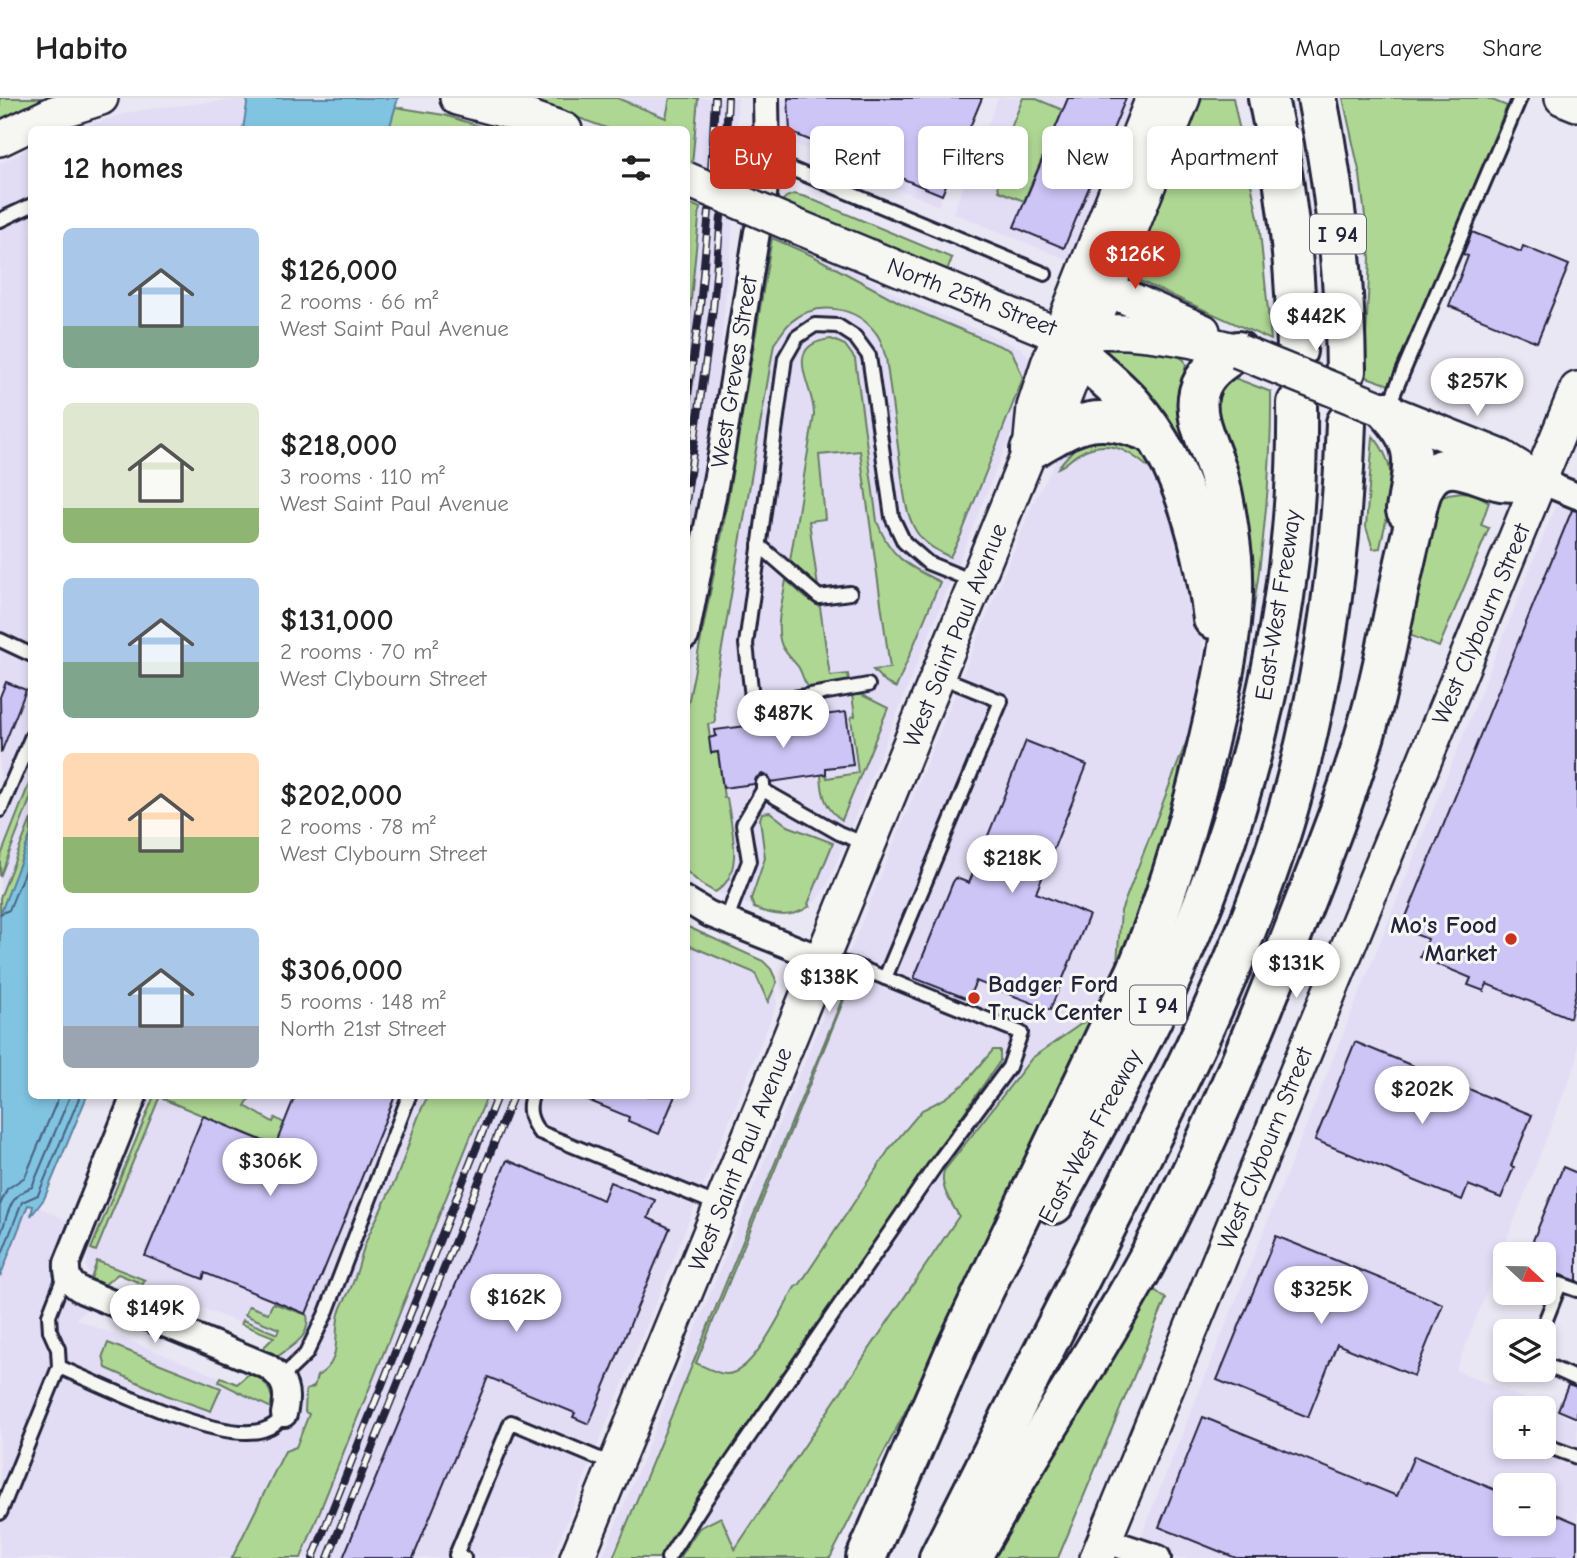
<!DOCTYPE html>
<html lang="en">
<head>
<meta charset="utf-8">
<style>
  :root { --surface:#fff; --page:#f2f2f2; --text:#222; --muted:#767676; --line:#e0e0e0; --accent:#c8321e }
  body { margin:0; font-family:"Comic Neue",sans-serif; background:var(--page); color:var(--text); height:100vh; display:flex; flex-direction:column; font-size:26px; white-space:nowrap }
  * { box-sizing:border-box; margin:0 }
  p { font-size:23px; color:var(--muted) }
  .icon { flex:none; width:38px; height:38px; fill:none; stroke:currentColor; stroke-width:2; stroke-linecap:round; stroke-linejoin:round }
  .map { position:relative; flex:1; overflow:hidden }
  .panel { position:absolute; left:28px; top:28px; width:662px; height:973px; display:flex; flex-direction:column; background:var(--surface); border-radius:10px; box-shadow:0 4px 10px #0003 }
  .panel>* { flex:none }
  .hud { position:absolute; left:710px; top:28px; width:665px; height:63px; display:flex; gap:14px }
  .needle { width:46px; rotate:112deg }
  .tools { position:absolute; left:1493px; top:1144px; display:grid; gap:14px }
  .tools a { display:grid; place-items:center; width:63px; height:63px; border-radius:10px; background:var(--surface); box-shadow:0 4px 10px #0003; font-size:35px }
  .price { position:absolute; translate:-50% -60px; padding:0 16px; border-radius:24px; background:#fff; color:#222; font-size:23px; line-height:46px; filter:drop-shadow(0 2px 4px #0008) }
  .price::after { content:''; position:absolute; left:50%; top:42px; width:21px; height:16px; margin-left:-10px; background:inherit; clip-path:polygon(0 0,100% 0,50% 100%) }
  .price.current { background:var(--accent); color:#fff }
  ul { padding:0; list-style:none }
  li { display:flex; align-items:center; gap:21px; height:175px; padding:0 35px }
  li span { display:grid; place-items:center; flex:none; width:196px; height:140px; border-radius:10px; color:#555 }
  li>.icon { margin-inline-start:auto }
  span .icon { width:84px; height:84px; fill:#fffc; stroke-width:1 }
  li b { font-size:30px }
  h2 { display:flex; justify-content:space-between; align-items:center; height:84px; padding:0 35px; font-size:30px }
  .pill { padding:0 24px; border-radius:10px; background:var(--surface); box-shadow:0 4px 10px #0003; font-size:24px; line-height:63px }
  .pill.current { background:var(--accent); color:#fff }
  header { display:flex; align-items:center; gap:42px; box-sizing:border-box; height:98px; padding:0 35px; background:var(--surface); border-bottom:2px solid var(--line) }
  header strong { font-size:33px }
  nav { display:flex; gap:38px; margin-inline-start:auto; font-size:24px }
  .map>svg:first-child { display:block }
  .built { fill:#e2ddf5; fill-rule:evenodd }
  .green { fill:#afd794; stroke:#687c68; stroke-width:2 }
  .water { fill:#81c4e2; stroke:#5b839f; stroke-width:2 }
  .lines { fill:none; stroke-linecap:round; stroke-linejoin:round }
  .shore { stroke:#48637e; stroke-width:2 }
  .building { fill:#cec5f7; stroke:#22223b; stroke-width:2 }
  .lane-casing { stroke:#22223b; stroke-width:18 }
  .street-casing { stroke:#22223b; stroke-width:30 }
  .secondary-casing { stroke:#22223b; stroke-width:38 }
  .highway-casing { stroke:#22223b; stroke-width:44 }
  .lane { stroke:#f6f6f2; stroke-width:12 }
  .street { stroke:#f6f6f2; stroke-width:24 }
  .secondary { stroke:#f6f6f2; stroke-width:33 }
  .highway { stroke:#f6f6f2; stroke-width:38 }
  .rail-casing { stroke:#22223b; stroke-width:8 }
  .rail { stroke:#f6f6f2; stroke-width:5; stroke-dasharray:16; stroke-linecap:butt }
  .secondary-bridge-casing { stroke:#22223b; stroke-width:38; stroke-linecap:butt }
  .secondary-bridge { stroke:#f6f6f2; stroke-width:33 }
  .poi-dot { fill:#c8321e; stroke:#f6f6f2; stroke-width:2.5 }
  .labels { text-anchor:middle; stroke-width:6; stroke-linejoin:round; paint-order:stroke }
  .shield { fill:#f6f6f2; stroke:#626272; stroke-width:2 }
  .shield-label { font-size:23px; font-weight:bold; fill:#22223b }
  .street-label { font-size:24px; fill:#22223b; stroke:#f6f6f2 }
  .poi-label { font-size:24px; font-weight:bold; fill:#22223b; stroke:#f6f6f2; text-anchor:end }
</style>
</head>
<body>
<header>
<strong>Habito</strong>
<nav><a>Map</a><a>Layers</a><a>Share</a></nav>
</header>
<div class="map">
<svg width="1577" height="1460" viewBox="0 0 1577 1460">
  <rect width="100%" height="100%" fill="#eae7f4"/>
  <filter id="ink" filterUnits="userSpaceOnUse"><feTurbulence type="fractalNoise" baseFrequency=".0143" numOctaves="2"/><feDisplacementMap in="SourceGraphic" scale="14" xChannelSelector="R" yChannelSelector="G"/><feConvolveMatrix kernelMatrix="1 2 1 2 8 2 1 2 1" color-interpolation-filters="sRGB"/></filter>
  <g filter="url(#ink)">
    <g class="built">
      <path d="M248 0 243 31 73 32 125 15 155 10Z"/>
      <path d="M524 0H738L732 139 717 285 686 469V103L692 67 686 64V32L609 31Z"/>
      <path d="M781 0H982L938 108 787 43 782 18Z"/>
      <path d="M998 0H1140L1073 164 953 115Z"/>
      <path d="M31 50 32 736 0 817V65Z"/>
      <path d="M785 139 827 158 915 206 1021 250 1028 258 1032 270 1018 318 827 788 815 804 805 811 791 816 776 817 710 792 686 773V616L723 430 772 140 783 145Z"/>
      <path d="M1075 343 1090 350 1107 347 1116 348 1158 378 1169 396 1200 520 1202 543 1201 594 1192 629 1121 813 1117 865 1091 919 1042 951 1032 960 944 1073 943 1089 959 1118 735 1452 685 1460H602L1032 407 1059 358Z"/>
      <path d="M1557 404 1577 412V962L1456 1272 1577 1323V1460H1132ZM1505 1311H1544V1349H1505ZM1505 1388H1544V1426H1505Z"/>
      <path d="M686 846 777 884V906L552 1460H0V1179L28 1106 34 1108 31 1117 37 1108 68 1123 51 1172 60 1194 88 1210 76 1221 237 1286 250 1275 261 1281 270 1292 273 1311 295 1321 301 1307 302 1295 299 1281 282 1262 261 1252 274 1239 118 1176 102 1187 90 1180 86 1169 87 1159 154 998H686Z"/>
    </g>
    <g class="green">
      <path d="M0 0H52L0 24Z"/>
      <path d="M524 0H617L666 20 670 0H698L692 67 686 64V32L609 31Z"/>
      <path d="M1023 0H1034L1063 12 1024 103 999 93 995 70Z"/>
      <path d="M1202 0H1233L1259 124 1271 242 1131 179Z"/>
      <path d="M1343 0H1487L1507 8 1392 288 1364 278 1370 160 1360 77Z"/>
      <path d="M395 9 444 17 489 31 389 32Z"/>
      <path d="M794 96 806 99 952 160 947 173 780 105 786 99Z"/>
      <path d="M686 104 700 110 686 252Z"/>
      <path d="M772 140 813 158 912 211 1012 253 1023 280 961 437 950 459C937 453 924 446 916 433 904 413 903 386 900 364 895 329 891 295 886 260 883 252 882 242 876 235 856 208 817 202 791 224 784 230 780 238 774 246L714 597 715 625 708 626 712 655 718 654 724 700H727C731 728 746 777 715 794L701 786 686 773V616L723 430Z"/>
      <path d="M831 241 845 247 855 261 877 423C889 458 907 468 940 484L896 590 886 585 873 572 890 570 860 353 819 357 825 421 809 423 818 489 790 463 814 317C815 289 779 247 831 241Z"/>
      <path d="M1103 247 1167 251 1184 262 1186 267 1179 294 1180 307 1213 408 1099 258Z"/>
      <path d="M1232 279 1271 294C1272 384 1261 474 1245 562L1214 306 1219 290Z"/>
      <path d="M1084 338 1139 347 1158 378C1135 357 1111 337 1080 355 1072 359 1066 367 1058 370 1066 358 1077 350 1084 338Z"/>
      <path d="M1373 338C1404 374 1388 409 1380 450L1373 451 1366 429Z"/>
      <path d="M1462 394 1475 396 1489 404 1481 427 1489 430 1439 549 1407 536 1435 404 1448 396Z"/>
      <path d="M786 482 806 500 820 509 830 578 848 576 849 583 809 589C803 584 803 577 799 570 794 563 786 556 782 548 774 530 783 501 786 482Z"/>
      <path d="M852 597H862L888 610 842 722C825 711 822 696 821 677L826 676 827 680 858 675 851 619 855 618Z"/>
      <path d="M1192 629 1189 685 1071 990 830 1460H679L699 1430 721 1419 735 1451 959 1118C951 1104 939 1089 944 1073L1032 960 1091 919 1117 865 1121 813Z"/>
      <path d="M31 681V699L0 779V760Z"/>
      <path d="M770 714 788 728 833 745 808 806 810 808C791 821 774 818 754 810L751 801 765 760 760 721 762 715Z"/>
      <path d="M31 721V736L0 817V800Z"/>
      <path d="M686 828 763 863 771 871 777 884 768 904 755 875 686 846Z"/>
      <path d="M850 882H852L696 1265C705 1269 717 1276 726 1276 753 1277 783 1210 795 1189L800 1186 890 1050 922 1012 946 1000 965 985 993 952H1000V963L769 1295 660 1460H613Z"/>
      <path d="M154 998H160L96 1153 91 1151Z"/>
      <path d="M165 998H251L245 1008 273 1024 275 1020 284 1025 277 1054 259 1041 163 1001Z"/>
      <path d="M428 998H487L301 1460H232L282 1359 285 1353 296 1349 309 1316 305 1314 306 1292 314 1289 317 1278C343 1264 333 1240 339 1216 341 1207 346 1200 350 1192 357 1177 360 1161 365 1146 374 1124 385 1104 395 1083 408 1055 413 1024 428 998Z"/>
      <path d="M97 1163 145 1182 143 1186 118 1176 104 1187 91 1181Z"/>
      <path d="M1151 1189 1166 1201 1058 1460H989Z"/>
      <path d="M273 1205 307 1217C311 1239 293 1247 277 1259L261 1252 274 1239 241 1226 243 1222 277 1236 279 1231 245 1217 249 1208 268 1215Z"/>
      <path d="M108 1245 221 1290 211 1313 166 1297 106 1270 103 1257Z"/>
      <path d="M250 1275C266 1282 273 1293 273 1311L219 1284 221 1279 237 1286Z"/>
    </g>
    <g class="water">
      <path d="M248 0H398L389 31H243Z"/>
      <path d="M31 736 32 998H87L44 1101 31 1118 33 1108 28 1107 0 1179V817Z"/>
    </g>
    <g class="lines">
      <g class="shore">
        <path d="M0 816 9 812 32 755"/>
        <path d="M0 1107 7 1091 25 1079 59 998"/>
        <path d="M0 1138C9 1115 8 1098 32 1089L70 998"/>
        <path d="M0 1161 22 1104 38 1097 80 998"/>
      </g>
    </g>
    <g class="building">
      <path d="M788 0H982L942 97 790 34Z"/>
      <path d="M1068 0H1126L1064 150 1014 129Z"/>
      <path d="M1472 134 1521 154 1523 148 1569 167 1537 244 1449 208 1468 158 1463 156Z"/>
      <path d="M1572 412 1577 413V890L1570 920 1487 886 1484 893 1468 887 1471 880 1420 859 1428 841 1401 831Z"/>
      <path d="M6 584 26 592 1 655 0 599Z"/>
      <path d="M846 614 853 667 826 670V676L771 684 768 678 762 676 756 680 754 686 723 690 718 654 711 655 709 640 716 638 715 632 746 628 751 634 757 635 763 630 764 625Z"/>
      <path d="M1026 643 1087 667 1036 795 1089 817 1050 912 976 883 968 901 914 880 953 784 956 780 969 785Z"/>
      <path d="M1355 944 1532 1017 1511 1068 1514 1069 1501 1100 1468 1087 1462 1102 1315 1042Z"/>
      <path d="M295 998H395L306 1216 205 1175 203 1181 145 1158 203 1018 275 1048Z"/>
      <path d="M578 998H675L659 1036 628 1023 629 1019Z"/>
      <path d="M507 1062 603 1102 610 1084 655 1102 648 1120 670 1130 589 1326 573 1319 575 1315 488 1279 413 1460H343Z"/>
      <path d="M1563 1069 1577 1075V1183L1544 1171V1157H1527Z"/>
      <path d="M1276 1138 1443 1206 1414 1278 1337 1246 1308 1319 1217 1282Z"/>
      <path d="M1568 1287 1577 1290V1320L1558 1312Z"/>
      <path d="M1203 1319 1397 1398 1414 1358 1505 1396V1426H1544V1411L1577 1425V1460H1236L1159 1429Z"/>
    </g>
    <g class="lines">
      <defs>
        <g id="lane">
          <path d="M767 61 1045 176"/>
          <path d="M0 122 32 107"/>
          <path d="M1388 309 1520 0"/>
          <path d="M759 447 819 499 850 495"/>
          <path d="M0 542 32 557"/>
          <path d="M753 607 868 587"/>
          <path d="M755 626 746 546 785 260 797 239 815 227 838 228 855 239 869 258 892 419 904 444 928 465 975 484"/>
          <path d="M763 692 839 735 868 747"/>
          <path d="M0 712 32 638"/>
          <path d="M726 823 749 763 743 726 763 692V685"/>
          <path d="M885 880 1001 603 939 578"/>
          <path d="M532 998C527 1011 530 1022 539 1034L721 1108"/>
          <path d="M1541 1234 1560 1186 1577 1192"/>
          <path d="M1544 1266 1577 1281"/>
          <path d="M59 1269C104 1288 219 1346 263 1332 273 1329 278 1324 284 1316"/>
          <path d="M281 1280 306 1256 326 1215 409 998"/>
          <path d="M1504 1332H1505"/>
          <path d="M1544 1347 1577 1359"/>
          <path d="M0 1415 59 1269 58 1251 50 1233 49 1217 65 1176"/>
          <path d="M464 1460 456 1457 511 1324 614 1367"/>
          <path d="M668 1460 706 1401 936 1067 1009 969 1021 935 853 867 825 862"/>
        </g>
        <g id="street">
          <path d="M764 97 767 61 766 0"/>
          <path d="M1540 383 1577 398"/>
          <path d="M686 538 721 357 757 134"/>
          <path d="M686 802 709 816 822 861"/>
          <path d="M134 998 67 1165C66 1180 70 1186 83 1193L267 1268C286 1281 289 1294 284 1316"/>
          <path d="M1104 1442 1158 1460"/>
        </g>
        <g id="secondary">
          <path d="M457 0 531 20 565 32"/>
          <path d="M1562 0 1577 6"/>
          <path d="M0 41 54 15 101 0"/>
          <path d="M791 126 1059 237C1119 228 1179 238 1238 253"/>
          <path d="M1107 191 1203 233"/>
          <path d="M1379 310 1502 359 1540 383"/>
          <path d="M1030 352 1034 309 1048 266 1153 0"/>
          <path d="M577 1460 1030 352 1057 318 1183 0"/>
          <path d="M1097 1460 1577 291"/>
        </g>
        <g id="highway">
          <path d="M1268 0C1286 82 1296 169 1297 253"/>
          <path d="M1317 0C1335 90 1345 181 1346 273"/>
          <path d="M1059 237C1082 262 1111 282 1133 307 1183 365 1204 447 1213 521"/>
          <path d="M1387 313C1421 349 1413 366 1406 412"/>
          <path d="M1030 352C1080 322 1097 313 1154 336"/>
          <path d="M1054 1106C1091 1035 1133 964 1167 890 1250 711 1300 503 1297 305"/>
          <path d="M866 1460 957 1249 1136 874C1170 793 1193 712 1212 627 1225 573 1237 515 1232 459 1229 431 1225 403 1218 376 1211 350 1192 321 1199 294 1204 274 1222 263 1238 253"/>
          <path d="M939 1460C1001 1338 1063 1216 1124 1094 1189 964 1255 834 1293 694 1326 573 1342 449 1346 325"/>
          <path d="M971 1460C1028 1355 1097 1256 1153 1151 1210 1042 1258 926 1302 811 1328 745 1355 677 1373 608 1388 549 1398 489 1413 430 1417 414 1418 394 1429 381 1448 357 1477 378 1501 383 1513 385 1527 383 1540 383"/>
        </g>
      </defs>
      <use href="#lane" class="lane-casing"/>
      <use href="#street" class="street-casing"/>
      <use href="#secondary" class="secondary-casing"/>
      <use href="#highway" class="highway-casing"/>
      <use href="#lane" class="lane"/>
      <use href="#street" class="street"/>
      <use href="#secondary" class="secondary"/>
      <use href="#highway" class="highway"/>
      <defs>
        <g id="rail">
          <path d="M711 74 715 0"/>
          <path d="M724 80 728 0"/>
          <path d="M686 312 700 209 709 113"/>
          <path d="M686 404 713 211 721 119"/>
          <path d="M313 1460 497 998"/>
          <path d="M328 1460 513 998"/>
        </g>
      </defs>
      <use href="#rail" class="rail-casing"/>
      <use href="#rail" class="rail"/>
      <defs>
        <g id="secondary-bridge">
          <path d="M686 81 791 126"/>
          <path d="M1238 253 1374 308"/>
        </g>
      </defs>
      <use href="#secondary-bridge" class="secondary-bridge-casing"/>
      <use href="#secondary-bridge" class="secondary-bridge"/>
    </g>
  </g>
  <g class="poi-dot">
    <circle cx="1511" cy="841" r="7"/>
    <circle cx="974" cy="900" r="7"/>
  </g>
  <g class="labels">
    <g class="shield">
      <rect x="1310" y="116.5" width="56" height="39" rx="5"/>
      <rect x="1130" y="887.5" width="56" height="39" rx="5"/>
    </g>
    <g class="shield-label">
      <text x="1338" y="144">I 94</text>
      <text x="1158" y="915">I 94</text>
    </g>
    <g class="street-label">
      <text transform="translate(972 199) rotate(21)" y="8">North 25th Street</text>
      <text transform="translate(734 274) rotate(-81)" y="8">West Greves Street</text>
      <text transform="translate(1278 507) rotate(-81)" y="8">East-West Freeway</text>
      <text transform="translate(1481 526) rotate(-67)" y="8">West Clybourn Street</text>
      <text transform="translate(955 537) rotate(-68)" y="8">West Saint Paul Avenue</text>
      <text transform="translate(1090 1038) rotate(-62)" y="8">East-West Freeway</text>
      <text transform="translate(1265 1050) rotate(-68)" y="8">West Clybourn Street</text>
      <text transform="translate(740 1061) rotate(-68)" y="8">West Saint Paul Avenue</text>
    </g>
    <g class="poi-label">
      <text x="1497" y="835">Mo's Food<tspan x="1497" dy="28">Market</tspan></text>
      <text x="988" y="894" text-anchor="start">Badger Ford<tspan x="988" dy="28">Truck Center</tspan></text>
    </g>
  </g>
</svg>
<div class="tools">
<a><svg class="needle" viewBox="-14 -14 28 28"><path d="M0-13l5 13h-10z" fill="#e53935"/><path d="M0 13l5-13h-10z" fill="#767676"/></svg></a>
<a><svg class="icon" aria-label="layers" viewBox="0 0 24 24"><path d="M12 4l9 5-9 5-9-5zM3 14l9 5 9-5"/></svg></a>
<a>+</a>
<a>−</a>
</div>
<b class="price current" style="left:1135px;top:193px">$126K</b>
<b class="price" style="left:1316px;top:255px">$442K</b>
<b class="price" style="left:1477px;top:320px">$257K</b>
<b class="price" style="left:783px;top:652px">$487K</b>
<b class="price" style="left:1012px;top:797px">$218K</b>
<b class="price" style="left:1296px;top:902px">$131K</b>
<b class="price" style="left:829px;top:916px">$138K</b>
<b class="price" style="left:1422px;top:1028px">$202K</b>
<b class="price" style="left:270px;top:1100px">$306K</b>
<b class="price" style="left:1321px;top:1228px">$325K</b>
<b class="price" style="left:516px;top:1236px">$162K</b>
<b class="price" style="left:155px;top:1247px">$149K</b>
<div class="hud">
<a class="pill current">Buy</a>
<a class="pill">Rent</a>
<a class="pill">Filters</a>
<a class="pill">New</a>
<a class="pill">Apartment</a>
</div>
<section class="panel">
<h2>12 homes<svg class="icon" aria-label="filters" viewBox="0 0 24 24"><path d="M4 7h16M4 17h16"/><circle cx="9" cy="7" r="2"/><circle cx="15" cy="17" r="2"/></svg></h2>
<ul>
<li><span style="background:linear-gradient(#a9c7e8 70%,#7fa58c 0)"><svg class="icon" aria-label="home" viewBox="0 0 24 24"><path d="M3 11l9-7 9 7M6 9v11h12V9"/></svg></span><div><b>$126,000</b><p>2 rooms · 66 m²</p><p>West Saint Paul Avenue</p></div></li>
<li><span style="background:linear-gradient(#dfe7d0 75%,#8fb573 0)"><svg class="icon" aria-label="home" viewBox="0 0 24 24"><path d="M3 11l9-7 9 7M6 9v11h12V9"/></svg></span><div><b>$218,000</b><p>3 rooms · 110 m²</p><p>West Saint Paul Avenue</p></div></li>
<li><span style="background:linear-gradient(#a9c7e8 60%,#7fa58c 0)"><svg class="icon" aria-label="home" viewBox="0 0 24 24"><path d="M3 11l9-7 9 7M6 9v11h12V9"/></svg></span><div><b>$131,000</b><p>2 rooms · 70 m²</p><p>West Clybourn Street</p></div></li>
<li><span style="background:linear-gradient(#ffd9b3 60%,#8fb573 0)"><svg class="icon" aria-label="home" viewBox="0 0 24 24"><path d="M3 11l9-7 9 7M6 9v11h12V9"/></svg></span><div><b>$202,000</b><p>2 rooms · 78 m²</p><p>West Clybourn Street</p></div></li>
<li><span style="background:linear-gradient(#a9c7e8 70%,#9aa5b1 0)"><svg class="icon" aria-label="home" viewBox="0 0 24 24"><path d="M3 11l9-7 9 7M6 9v11h12V9"/></svg></span><div><b>$306,000</b><p>5 rooms · 148 m²</p><p>North 21st Street</p></div></li>
</ul>
</section>
</div>
</body>
</html>
